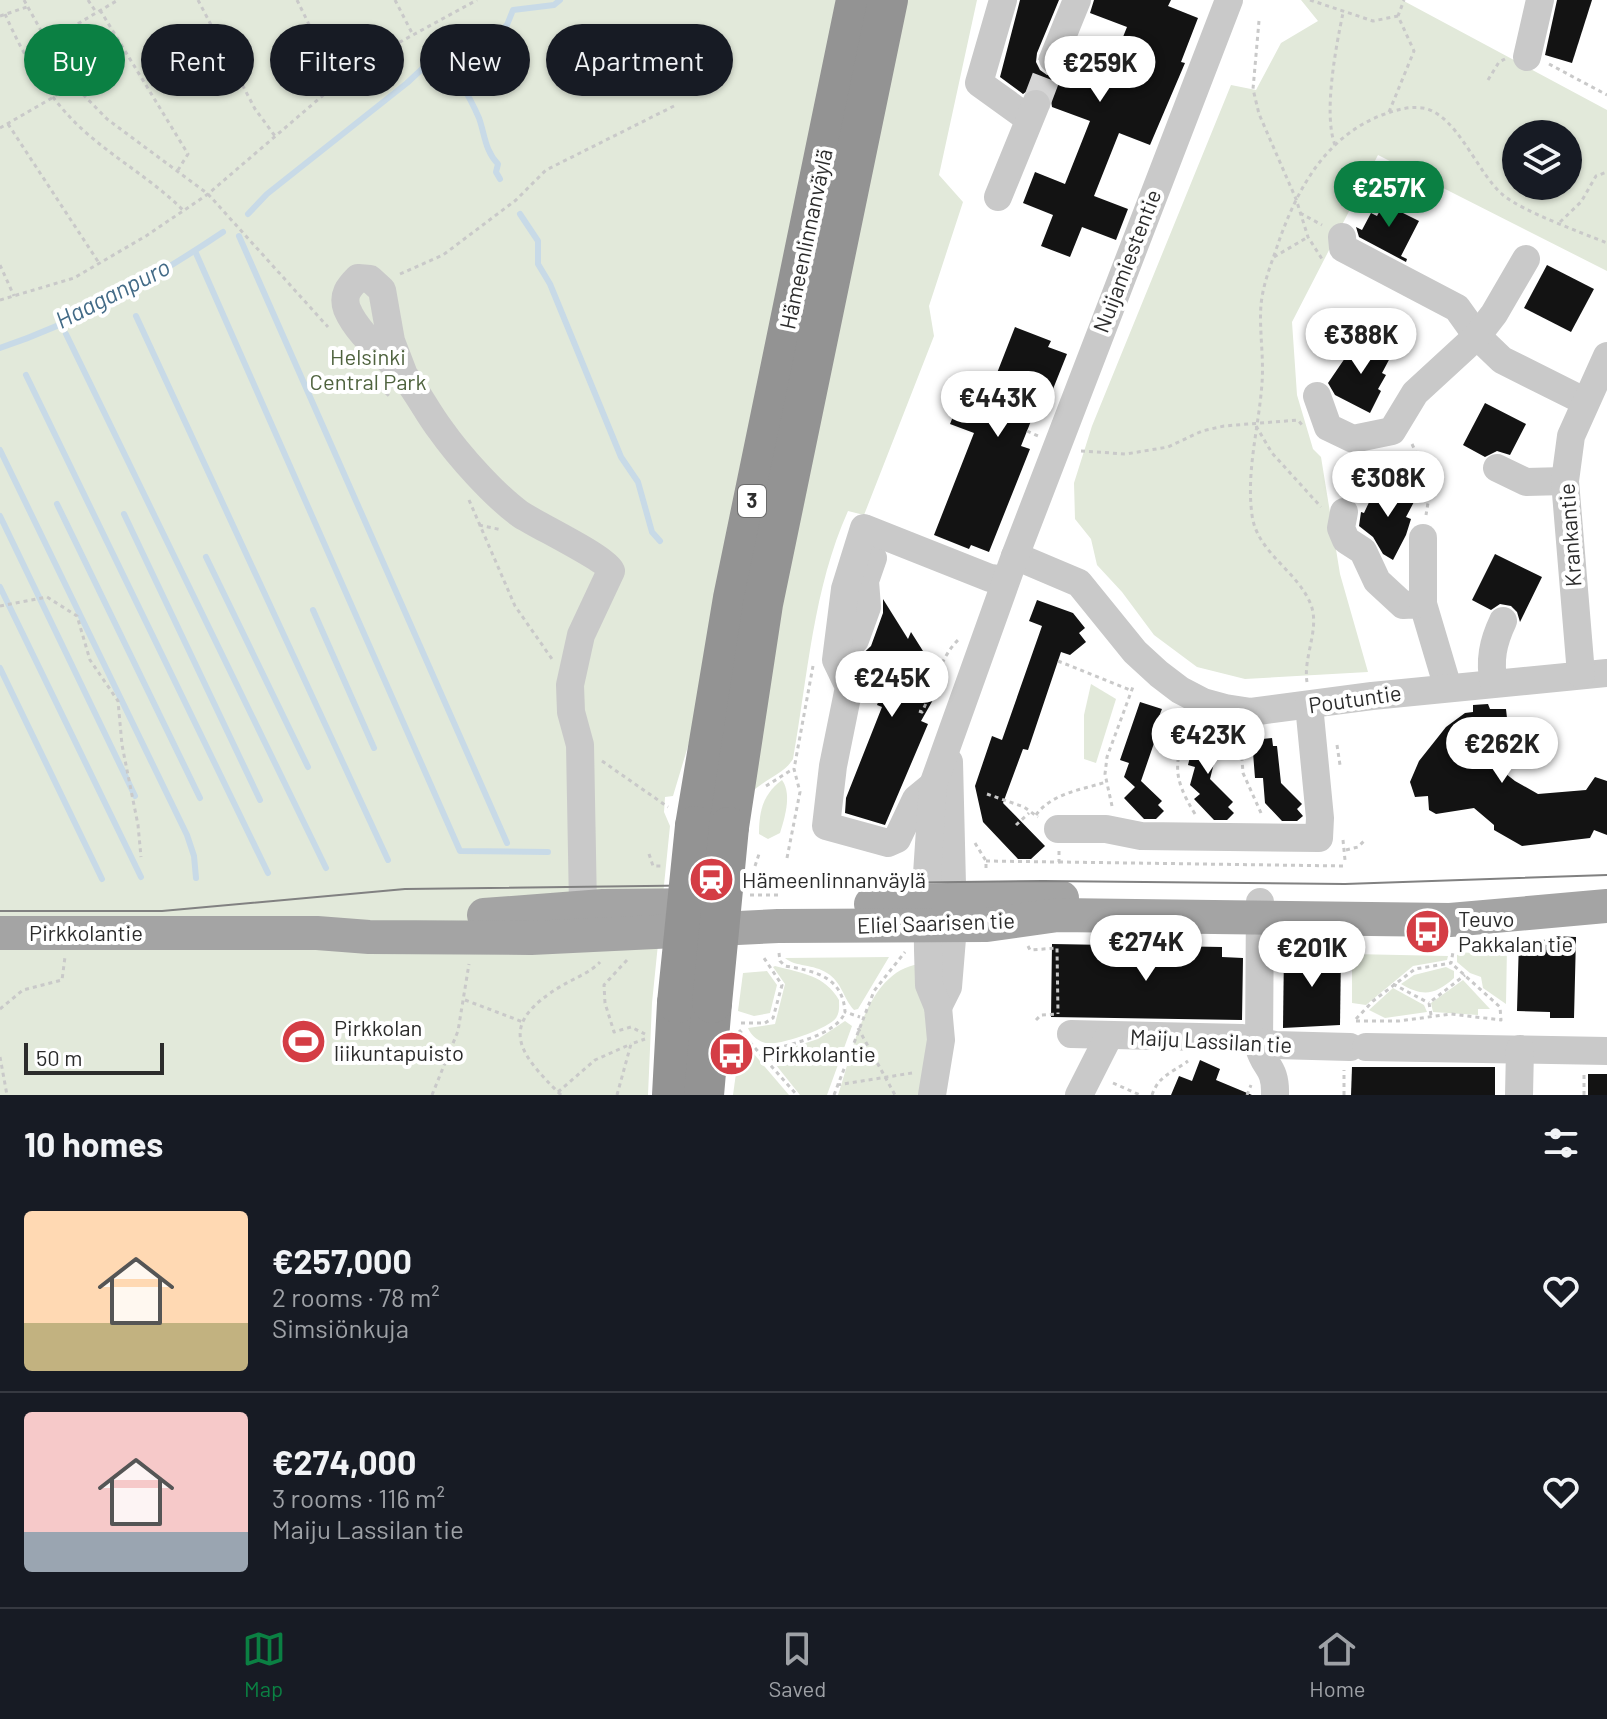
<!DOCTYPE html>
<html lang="en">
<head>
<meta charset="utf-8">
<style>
  :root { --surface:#171b24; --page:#20242c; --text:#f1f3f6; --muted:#9ea1a6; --line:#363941; --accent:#0b8043 }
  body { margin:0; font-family:Barlow,sans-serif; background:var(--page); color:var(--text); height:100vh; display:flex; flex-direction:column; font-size:30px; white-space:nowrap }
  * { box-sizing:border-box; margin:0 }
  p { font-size:26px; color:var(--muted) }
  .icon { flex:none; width:44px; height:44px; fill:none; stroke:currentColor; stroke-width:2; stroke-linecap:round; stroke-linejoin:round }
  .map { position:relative; height:1095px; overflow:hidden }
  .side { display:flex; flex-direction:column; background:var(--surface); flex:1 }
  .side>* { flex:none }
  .hud { position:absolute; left:24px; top:24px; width:800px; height:72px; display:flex; gap:16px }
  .controls { position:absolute; left:1502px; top:120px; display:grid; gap:16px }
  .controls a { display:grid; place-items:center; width:80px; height:80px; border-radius:50%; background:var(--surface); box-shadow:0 2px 6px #0004; font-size:40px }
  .scale { position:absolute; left:24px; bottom:20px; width:140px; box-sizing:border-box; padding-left:8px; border:4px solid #2c2c2c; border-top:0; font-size:22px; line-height:28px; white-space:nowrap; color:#2c2c2c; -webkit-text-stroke:6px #fff; paint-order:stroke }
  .price { position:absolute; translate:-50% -68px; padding:0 18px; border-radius:28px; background:#fff; color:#222; font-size:26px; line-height:52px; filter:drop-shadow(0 2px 4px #0008) }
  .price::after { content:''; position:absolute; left:50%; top:48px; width:24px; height:18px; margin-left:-12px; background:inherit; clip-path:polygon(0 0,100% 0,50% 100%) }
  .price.current { background:var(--accent); color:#fff }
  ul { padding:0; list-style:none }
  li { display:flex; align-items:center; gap:24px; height:200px; padding:0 24px }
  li+li { border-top:2px solid var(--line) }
  li span { display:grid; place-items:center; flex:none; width:224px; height:160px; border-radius:8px; color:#555 }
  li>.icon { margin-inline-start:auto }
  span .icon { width:96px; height:96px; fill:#fffc; stroke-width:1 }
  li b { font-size:34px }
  h2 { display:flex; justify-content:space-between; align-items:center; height:96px; padding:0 24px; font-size:34px }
  .pill { padding:0 28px; border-radius:36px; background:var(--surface); box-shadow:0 2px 6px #0004; font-size:28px; line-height:72px }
  .pill.current { background:var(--accent); color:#fff }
  .tabs { display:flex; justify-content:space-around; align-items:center; height:112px; border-top:2px solid var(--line); background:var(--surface); font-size:22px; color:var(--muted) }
  .tabs a { display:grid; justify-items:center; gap:4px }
  .tabs .current { color:var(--accent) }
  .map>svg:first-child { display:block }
  .green { fill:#e2e9da; fill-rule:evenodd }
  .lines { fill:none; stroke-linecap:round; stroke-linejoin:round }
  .stream { stroke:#c8dae7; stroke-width:6 }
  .building { fill:#131313 }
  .minor-tunnel { stroke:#d5d5d5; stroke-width:28; stroke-dasharray:28 14; stroke-linecap:butt }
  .path { stroke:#c9c9c9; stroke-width:3; stroke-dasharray:4 4; stroke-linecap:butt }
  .minor { stroke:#c9c9c9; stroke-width:28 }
  .major { stroke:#a4a4a4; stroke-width:34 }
  .highway { stroke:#939393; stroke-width:40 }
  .tram { stroke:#818181; stroke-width:2 }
  .highway-bridge { stroke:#939393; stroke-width:40 }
  .labels { text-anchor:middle; stroke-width:8; stroke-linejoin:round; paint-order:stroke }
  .shield { fill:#fff; stroke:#6b6b6b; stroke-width:2 }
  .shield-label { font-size:20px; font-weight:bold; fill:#2c2c2c }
  .street-label { font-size:22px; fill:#2c2c2c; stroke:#fff }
  .park-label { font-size:22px; fill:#4f633e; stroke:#fff }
  .poi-label { font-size:22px; fill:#2c2c2c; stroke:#fff; text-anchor:start }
  .water-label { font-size:24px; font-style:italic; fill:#426a86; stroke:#fff }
</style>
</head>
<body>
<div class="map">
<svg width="1607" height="1095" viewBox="0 0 1607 1095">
  <rect width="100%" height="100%" fill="#fff"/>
  <g class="green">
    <path d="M0 0H836L691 736 673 796 665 797 664 812 670 826 652 1003 648 1095H0Z"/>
    <path d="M907 0H977L939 175 963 202 929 306 934 336 864 515 848 511C813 589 808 675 793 759 784 774 765 779 752 792L772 652Z"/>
    <path d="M1301 0H1402L1607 110V271L1378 155 1292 322 1297 395 1313 449 1321 457 1340 574 1368 672 1245 679 1197 667 1154 635 1122 592 1097 565 1091 539 1075 519 1074 483 1092 426 1231 85 1256 90 1281 43 1318 21ZM1516 134H1568V186H1516Z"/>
    <path d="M1091 684 1116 699 1096 763 1084 759V715Z"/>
    <path d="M782 780C792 794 785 817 780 833L768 839 759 834C759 811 763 794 782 780Z"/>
    <path d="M1474 946H1507L1506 1004 1483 988 1481 977 1470 973 1457 962V952L1473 953Z"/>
    <path d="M1352 954 1448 956 1447 960 1413 966 1366 1005 1352 1003Z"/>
    <path d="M889 957 858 1009 854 1010C843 998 842 982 827 973 814 964 795 967 785 958Z"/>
    <path d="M919 964 929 1026 922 1095H838C853 1051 866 972 919 964Z"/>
    <path d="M775 966C801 973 825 975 839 1000 839 1006 840 1012 836 1018 828 1029 779 1046 766 1043 757 1041 751 1035 748 1028L775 1024 785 984 773 967Z"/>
    <path d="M1446 967 1454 971V978C1435 995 1423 997 1401 984L1414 975Z"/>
    <path d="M767 971 777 985 770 1013 754 1016 738 1011 743 973Z"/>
    <path d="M1463 980 1490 1009H1478V1015L1433 1012 1431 1003Z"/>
    <path d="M1393 988 1424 1005 1427 1012 1385 1018 1369 1010Z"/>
    <path d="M845 1021 852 1026 827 1095H800L768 1055 818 1039Z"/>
    <path d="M743 1042 748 1047 789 1095H733L740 1044Z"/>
  </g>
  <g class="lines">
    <g class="stream">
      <path d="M438 54C455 72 469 95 479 118 485 135 485 151 498 164L496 172 500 179"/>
      <path d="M248 214 267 194 407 83 438 54 457 44 496 35 507 25 513 10 554 5 560 0"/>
      <path d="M520 214 538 241V264L550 284 621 457 638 482 652 532 660 541"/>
      <path d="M239 236 507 843"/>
      <path d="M195 251 460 851 548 852"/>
      <path d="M136 316 388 860"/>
      <path d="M66 334 326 868"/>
      <path d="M0 348C80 321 153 279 223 232"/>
      <path d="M26 375 268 873"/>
      <path d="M0 450 187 835 194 856 196 878"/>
      <path d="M57 504 200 798"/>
      <path d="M124 514 260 800"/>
      <path d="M0 516 135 796"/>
      <path d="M206 557 308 767"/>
      <path d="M0 587 141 877"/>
      <path d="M313 610 374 748"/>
      <path d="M0 668 102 879"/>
    </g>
  </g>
  <g class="building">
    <path d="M1020 0H1059L1037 53 1036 62 1040 70 1047 75 1062 73 1102 89 1127 27 1090 13 1094 0H1171L1168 6 1198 18 1181 62 1185 63 1150 145 1119 133 1094 196 1128 209 1116 240 1082 227 1070 257 1041 246 1053 215 1023 203 1035 172 1065 184 1090 121 1052 107 1050 94 1043 89 1033 87 1023 94 1000 77Z"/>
    <path d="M1557 0H1592L1572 63 1545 55Z"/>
    <path d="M1387 197 1402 204 1399 211 1419 221 1401 256 1407 259 1406 262 1359 237 1356 227 1362 230 1371 213 1377 216Z"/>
    <path d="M1547 265 1594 289 1571 332 1524 308Z"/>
    <path d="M1015 327 1051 341 1048 347 1067 354 1041 419 1033 416 1021 446 1030 449 989 552 971 545 969 549 934 535 974 433 950 424 967 382 990 391Z"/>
    <path d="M1358 339 1391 356 1382 373 1386 375 1378 389 1381 391 1370 413 1335 395 1328 383Z"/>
    <path d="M1485 403 1526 424 1510 455 1497 451 1485 457 1463 445Z"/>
    <path d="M1383 483 1415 500 1406 517 1411 519 1406 535 1393 560 1383 554 1373 537 1359 526 1361 512 1364 513 1371 498 1374 500Z"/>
    <path d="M1495 554 1542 577 1520 622 1517 612 1511 606 1500 604 1491 610 1472 600Z"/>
    <path d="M883 599 908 639 911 632 935 670 928 675 942 684 921 721 928 724 885 825 845 813 846 798 882 707 877 705 886 681 860 671 855 661 871 646 883 613Z"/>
    <path d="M1037 600 1073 613 1085 628 1079 633 1086 642 1070 655 1061 652 1028 750 1023 749 1003 803 1045 846 1031 859H1018L983 822 975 786 992 736 1002 740 1042 626 1029 621Z"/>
    <path d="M1140 702 1162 709 1158 719 1162 720 1141 781 1162 801 1158 805 1164 811 1156 819H1144L1124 798 1135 787 1124 777 1129 763 1120 760Z"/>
    <path d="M1488 704 1490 709H1506L1511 754 1496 766 1515 781 1538 794 1586 790 1595 777 1607 781V835L1594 830 1590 838 1522 846 1494 830V825L1474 808 1436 814 1429 810 1428 796 1415 797 1410 782 1419 761 1446 727 1465 713 1473 712V705Z"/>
    <path d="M1197 728 1218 733 1215 742 1219 743 1210 779 1233 802 1228 807 1234 813 1227 820H1214L1194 799 1200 794 1190 785 1195 767 1188 765Z"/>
    <path d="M1272 738 1273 746H1277L1281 783 1302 804 1297 809 1303 816 1297 821H1282L1265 803 1263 778H1255L1252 740Z"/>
    <path d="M1551 936 1576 937 1574 1018H1550V1012L1517 1011 1519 939 1551 940Z"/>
    <path d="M1052 944 1222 947V957L1243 958 1242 1020 1051 1017Z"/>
    <path d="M1284 949 1341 953 1340 1025 1283 1028Z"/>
    <path d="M1200 1060 1220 1069 1216 1080 1252 1095H1171L1179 1076 1192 1081Z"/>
    <path d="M1352 1067H1495V1095H1351Z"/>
    <rect x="1588" y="1074" width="19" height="21"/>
  </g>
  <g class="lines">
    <path class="minor-tunnel" d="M1036 104 1053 59"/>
    <g class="path">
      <path d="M24 0 68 79 107 119 208 194 328 327"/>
      <path d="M88 0 96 12"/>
      <path d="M198 0 255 109 275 136"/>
      <path d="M297 0 322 51 342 79"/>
      <path d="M395 0 413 35"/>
      <path d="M1310 0 1373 21 1398 16"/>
      <path d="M100 10 188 154 178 170"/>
      <path d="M5 14C24 57 48 98 83 130 115 159 153 180 184 211"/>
      <path d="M0 16 27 7"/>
      <path d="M1259 21 1253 89 1259 114 1296 199 1308 237 1322 259"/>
      <path d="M48 49 57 36 118 0"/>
      <path d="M1549 64 1607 95"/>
      <path d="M1488 80 1499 62 1505 59"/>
      <path d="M1389 112 1414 51 1398 16 1404 0"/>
      <path d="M8 124 99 263"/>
      <path d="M0 128 52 98 71 83"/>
      <path d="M1335 145C1323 114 1336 46 1343 13"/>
      <path d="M1300 213 1322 225"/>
      <path d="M1560 222 1581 202 1596 176 1607 172"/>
      <path d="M1274 257 1308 237"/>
      <path d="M0 265 14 296"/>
      <path d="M400 274 443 255 516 200 546 170 674 106"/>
      <path d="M0 300 74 278 146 236 208 194 342 79 389 48 477 0"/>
      <path d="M369 376 389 396"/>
      <path d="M1256 426 1272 453 1321 507"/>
      <path d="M1027 431 1038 436"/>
      <path d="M1412 444 1431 485 1426 515"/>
      <path d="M1081 451 1126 454 1168 447 1202 431 1224 426 1298 420 1302 425"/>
      <path d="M469 500 515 606 552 659"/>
      <path d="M479 525 502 530"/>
      <path d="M0 606 47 597 77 616 90 660 118 701 122 745 138 825 141 857"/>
      <path d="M1058 661 1130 690"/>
      <path d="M1307 682C1303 657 1320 629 1311 605 1298 571 1257 553 1252 515 1246 470 1259 427 1262 383 1264 357 1259 329 1261 305 1263 283 1272 262 1279 241 1298 187 1327 136 1382 115 1396 110 1408 106 1423 108 1457 114 1477 173 1503 195 1524 212 1580 232 1607 243"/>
      <path d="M935 685 947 675"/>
      <path d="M919 711 922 712C934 688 939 659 958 640"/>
      <path d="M1188 719C1176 764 1170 773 1195 814"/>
      <path d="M1240 733 1243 773 1261 813"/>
      <path d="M1337 745 1340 765"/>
      <path d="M602 761 668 807"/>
      <path d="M766 786 793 769"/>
      <path d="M987 794 1024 807 1038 817"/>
      <path d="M1112 806 1105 774 1107 757 1134 684"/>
      <path d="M1036 815C1052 793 1081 790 1106 782"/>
      <path d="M1016 825 1029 813"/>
      <path d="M1343 840 1345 860"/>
      <path d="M975 843 986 861V872"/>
      <path d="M1346 850 1358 847 1366 839"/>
      <path d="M649 854 653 866H664"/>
      <path d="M787 858 800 792 794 769 813 666"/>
      <path d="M986 861 1059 862V851"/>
      <path d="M1059 862 1345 866"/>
      <path d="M755 866 760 851"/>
      <path d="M750 895H778"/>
      <path d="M1028 946 1030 950 1057 948 1058 1014"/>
      <path d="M779 953 780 961 785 966C815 971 843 977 845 1012L860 1017"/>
      <path d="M627 960 604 985 605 1003 614 1032 631 1027 645 1034"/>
      <path d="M1393 984 1429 1003"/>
      <path d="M465 1000 523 1022"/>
      <path d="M0 1009 23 990 62 980 65 957"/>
      <path d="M1431 1015 1429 1003 1465 975"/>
      <path d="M1356 1019 1373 1001 1415 969 1451 963 1453 952"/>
      <path d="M1036 1020 1041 1015 1056 1014"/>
      <path d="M1356 1021H1399L1451 1014 1501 1020 1500 1007 1451 963"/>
      <path d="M741 1023H765L773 1018 782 985 762 955"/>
      <path d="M858 1028 895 1095"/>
      <path d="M739 1030 797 1095"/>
      <path d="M761 1052C784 1046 837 1036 845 1012"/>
      <path d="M0 1057 7 1095"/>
      <path d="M1113 1083 1140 1095"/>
      <path d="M837 1085 912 1073"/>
      <path d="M558 1092 595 1060 631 1044"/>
      <path d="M432 1095 458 1031 469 964"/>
      <path d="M561 1095C516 1051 497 1024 563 985 575 978 591 972 600 962"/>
      <path d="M617 1095 631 1044 645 1039"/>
      <path d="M834 1095 874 991 905 952"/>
      <path d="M1152 1095C1159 1075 1172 1073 1188 1061"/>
      <path d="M1247 1095 1251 1085"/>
      <path d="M1344 1095V1070"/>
      <path d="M1584 1095V1074"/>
    </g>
    <g class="minor">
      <path d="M1003 0 979 83 1029 119"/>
      <path d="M1527 57 1540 0"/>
      <path d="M1053 59 1077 0"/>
      <path d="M998 197 1036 104"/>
      <path d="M1342 237 1343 248 1457 308 1477 336 1502 360 1584 401"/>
      <path d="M404 375 391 341 382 290 370 279 358 278C349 287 342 295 347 309 358 335 385 354 403 374 417 391 427 412 440 429 459 456 494 495 520 514 538 526 606 558 611 571L581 635 570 685 571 712 580 745 583 907"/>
      <path d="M1317 396 1328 427 1353 439 1392 431 1415 393 1477 336 1494 314 1526 259"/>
      <path d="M1497 468 1526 482 1565 481"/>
      <path d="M1344 512 1341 528 1346 540 1363 551 1377 581 1403 605 1423 604 1448 688"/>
      <path d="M1015 556 1079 583 1135 652 1159 674 1180 690 1203 702 1225 708 1251 712 1372 696 1607 673"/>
      <path d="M1423 604V538"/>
      <path d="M855 640 867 607 865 581 873 558"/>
      <path d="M1581 674 1565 481 1571 436 1607 356"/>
      <path d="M1494 683C1489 661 1493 642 1503 621"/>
      <path d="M933 785 916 799 897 839 888 843 826 826 833 766 849 687 836 660 845 589 864 528 990 578 1006 580"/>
      <path d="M1058 829H1106L1141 836 1319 838 1320 818 1309 705"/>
      <path d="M1260 902 1259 1047C1264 1068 1276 1066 1275 1095"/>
      <path d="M938 1007 948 987 953 926 949 762"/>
      <path d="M1071 1034 1242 1038 1275 1045 1350 1047"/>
      <path d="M1366 1047 1607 1051"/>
      <path d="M932 1095 941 1040 938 1007 929 985 928 950 927 874 933 785 1015 556 1229 0"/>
      <path d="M1079 1095 1109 1036"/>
      <path d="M1519 1095 1520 1049"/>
    </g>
    <g class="major">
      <path d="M871 904 987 898H1062"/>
      <path d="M484 915 603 906 714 905"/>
      <path d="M0 933H317L369 937 531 938 778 926 987 925 1058 915 1450 920 1607 906"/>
    </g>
    <g class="highway">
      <path d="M695 826 733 598 856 0"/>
      <path d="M729 827 763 604 888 0"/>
      <path d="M672 1095 677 1003"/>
      <path d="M704 1095 712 1003"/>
    </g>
    <path class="tram" d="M0 911H162L405 889 1043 881 1345 884 1607 875"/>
    <g class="highway-bridge">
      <path d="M677 1003 695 826"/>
      <path d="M712 1003 729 827"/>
    </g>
  </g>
  <defs>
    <symbol id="station-disc" viewBox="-11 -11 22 22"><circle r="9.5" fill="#d43d45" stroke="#fff"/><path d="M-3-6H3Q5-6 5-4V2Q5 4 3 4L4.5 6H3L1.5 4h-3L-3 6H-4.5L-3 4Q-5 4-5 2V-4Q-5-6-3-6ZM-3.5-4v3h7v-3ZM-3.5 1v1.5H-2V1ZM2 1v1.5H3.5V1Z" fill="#fff"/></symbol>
    <symbol id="bus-disc" viewBox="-11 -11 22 22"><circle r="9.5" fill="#d43d45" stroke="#fff"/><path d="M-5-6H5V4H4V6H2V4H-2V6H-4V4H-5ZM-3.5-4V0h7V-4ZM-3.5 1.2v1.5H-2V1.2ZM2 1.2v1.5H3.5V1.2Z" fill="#fff"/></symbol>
    <symbol id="stadium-disc" viewBox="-11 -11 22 22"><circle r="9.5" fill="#d43d45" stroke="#fff"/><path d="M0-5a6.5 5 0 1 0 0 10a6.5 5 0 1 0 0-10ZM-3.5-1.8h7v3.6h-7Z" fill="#fff"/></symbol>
  </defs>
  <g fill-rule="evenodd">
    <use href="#station-disc" x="686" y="854" width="51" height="51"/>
    <use href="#bus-disc" x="1402" y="906" width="51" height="51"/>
    <use href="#stadium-disc" x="278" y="1016" width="51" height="51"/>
    <use href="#bus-disc" x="706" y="1028" width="51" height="51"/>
  </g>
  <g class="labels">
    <rect class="shield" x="738" y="485" width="28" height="32" rx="6"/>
    <g class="shield-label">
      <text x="752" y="508">3</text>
    </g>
    <g class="street-label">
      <text transform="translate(806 239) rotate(-78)" y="8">Hämeenlinnanväylä</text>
      <text transform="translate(1127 261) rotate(-69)" y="8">Nuijamiestentie</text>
      <text transform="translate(1570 535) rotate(-94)" y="8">Krankantie</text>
      <text transform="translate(1355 699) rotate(-8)" y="8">Poutuntie</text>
      <text transform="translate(936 923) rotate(-2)" y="8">Eliel Saarisen tie</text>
      <text x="86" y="941">Pirkkolantie</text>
      <text transform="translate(1211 1041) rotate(3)" y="8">Maiju Lassilan tie</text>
    </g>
    <g class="park-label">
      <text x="368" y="365">Helsinki<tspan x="368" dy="25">Central Park</tspan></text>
    </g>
    <g class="poi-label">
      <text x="742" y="888">Hämeenlinnanväylä</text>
      <text x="1458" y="927">Teuvo<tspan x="1458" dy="25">Pakkalan tie</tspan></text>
      <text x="334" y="1036">Pirkkolan<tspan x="334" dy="25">liikuntapuisto</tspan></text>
      <text x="762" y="1062">Pirkkolantie</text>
    </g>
    <g class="water-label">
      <text transform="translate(113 294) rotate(-27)" y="8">Haaganpuro</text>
    </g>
  </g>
</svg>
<div class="controls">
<a><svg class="icon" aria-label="layers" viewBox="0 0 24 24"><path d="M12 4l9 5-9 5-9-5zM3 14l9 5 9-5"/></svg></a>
</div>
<div class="scale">50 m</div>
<b class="price" style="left:1100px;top:104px">€259K</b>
<b class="price current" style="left:1389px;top:229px">€257K</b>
<b class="price" style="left:1361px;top:376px">€388K</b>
<b class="price" style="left:998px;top:439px">€443K</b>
<b class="price" style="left:1388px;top:519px">€308K</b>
<b class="price" style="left:892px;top:719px">€245K</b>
<b class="price" style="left:1208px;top:776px">€423K</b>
<b class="price" style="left:1502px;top:785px">€262K</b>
<b class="price" style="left:1146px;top:983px">€274K</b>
<b class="price" style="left:1312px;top:989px">€201K</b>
<div class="hud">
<a class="pill current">Buy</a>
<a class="pill">Rent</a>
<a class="pill">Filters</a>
<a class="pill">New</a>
<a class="pill">Apartment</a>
</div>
</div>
<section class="side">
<h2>10 homes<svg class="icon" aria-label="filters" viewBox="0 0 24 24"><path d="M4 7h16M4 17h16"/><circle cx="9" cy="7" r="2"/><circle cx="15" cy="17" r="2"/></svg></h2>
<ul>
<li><span style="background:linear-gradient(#ffd9b3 70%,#c2b280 0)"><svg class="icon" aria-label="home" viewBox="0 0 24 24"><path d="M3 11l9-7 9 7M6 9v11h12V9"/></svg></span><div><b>€257,000</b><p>2 rooms · 78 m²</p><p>Simsiönkuja</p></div><svg class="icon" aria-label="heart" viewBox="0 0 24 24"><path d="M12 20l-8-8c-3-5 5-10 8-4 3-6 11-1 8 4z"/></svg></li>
<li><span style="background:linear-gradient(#f6c9c9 75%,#9aa5b1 0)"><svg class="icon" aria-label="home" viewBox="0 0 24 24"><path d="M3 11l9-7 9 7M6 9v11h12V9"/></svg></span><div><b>€274,000</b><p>3 rooms · 116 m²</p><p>Maiju Lassilan tie</p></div><svg class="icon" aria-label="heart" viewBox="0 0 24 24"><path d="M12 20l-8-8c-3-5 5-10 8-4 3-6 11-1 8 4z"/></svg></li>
</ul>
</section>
<nav class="tabs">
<a class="current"><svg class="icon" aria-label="map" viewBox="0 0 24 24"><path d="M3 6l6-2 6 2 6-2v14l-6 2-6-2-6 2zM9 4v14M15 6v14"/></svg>Map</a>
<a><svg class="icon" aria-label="saved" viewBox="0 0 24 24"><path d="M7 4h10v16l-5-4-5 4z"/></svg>Saved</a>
<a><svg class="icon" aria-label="home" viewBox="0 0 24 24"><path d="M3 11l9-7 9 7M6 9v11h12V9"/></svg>Home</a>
</nav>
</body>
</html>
